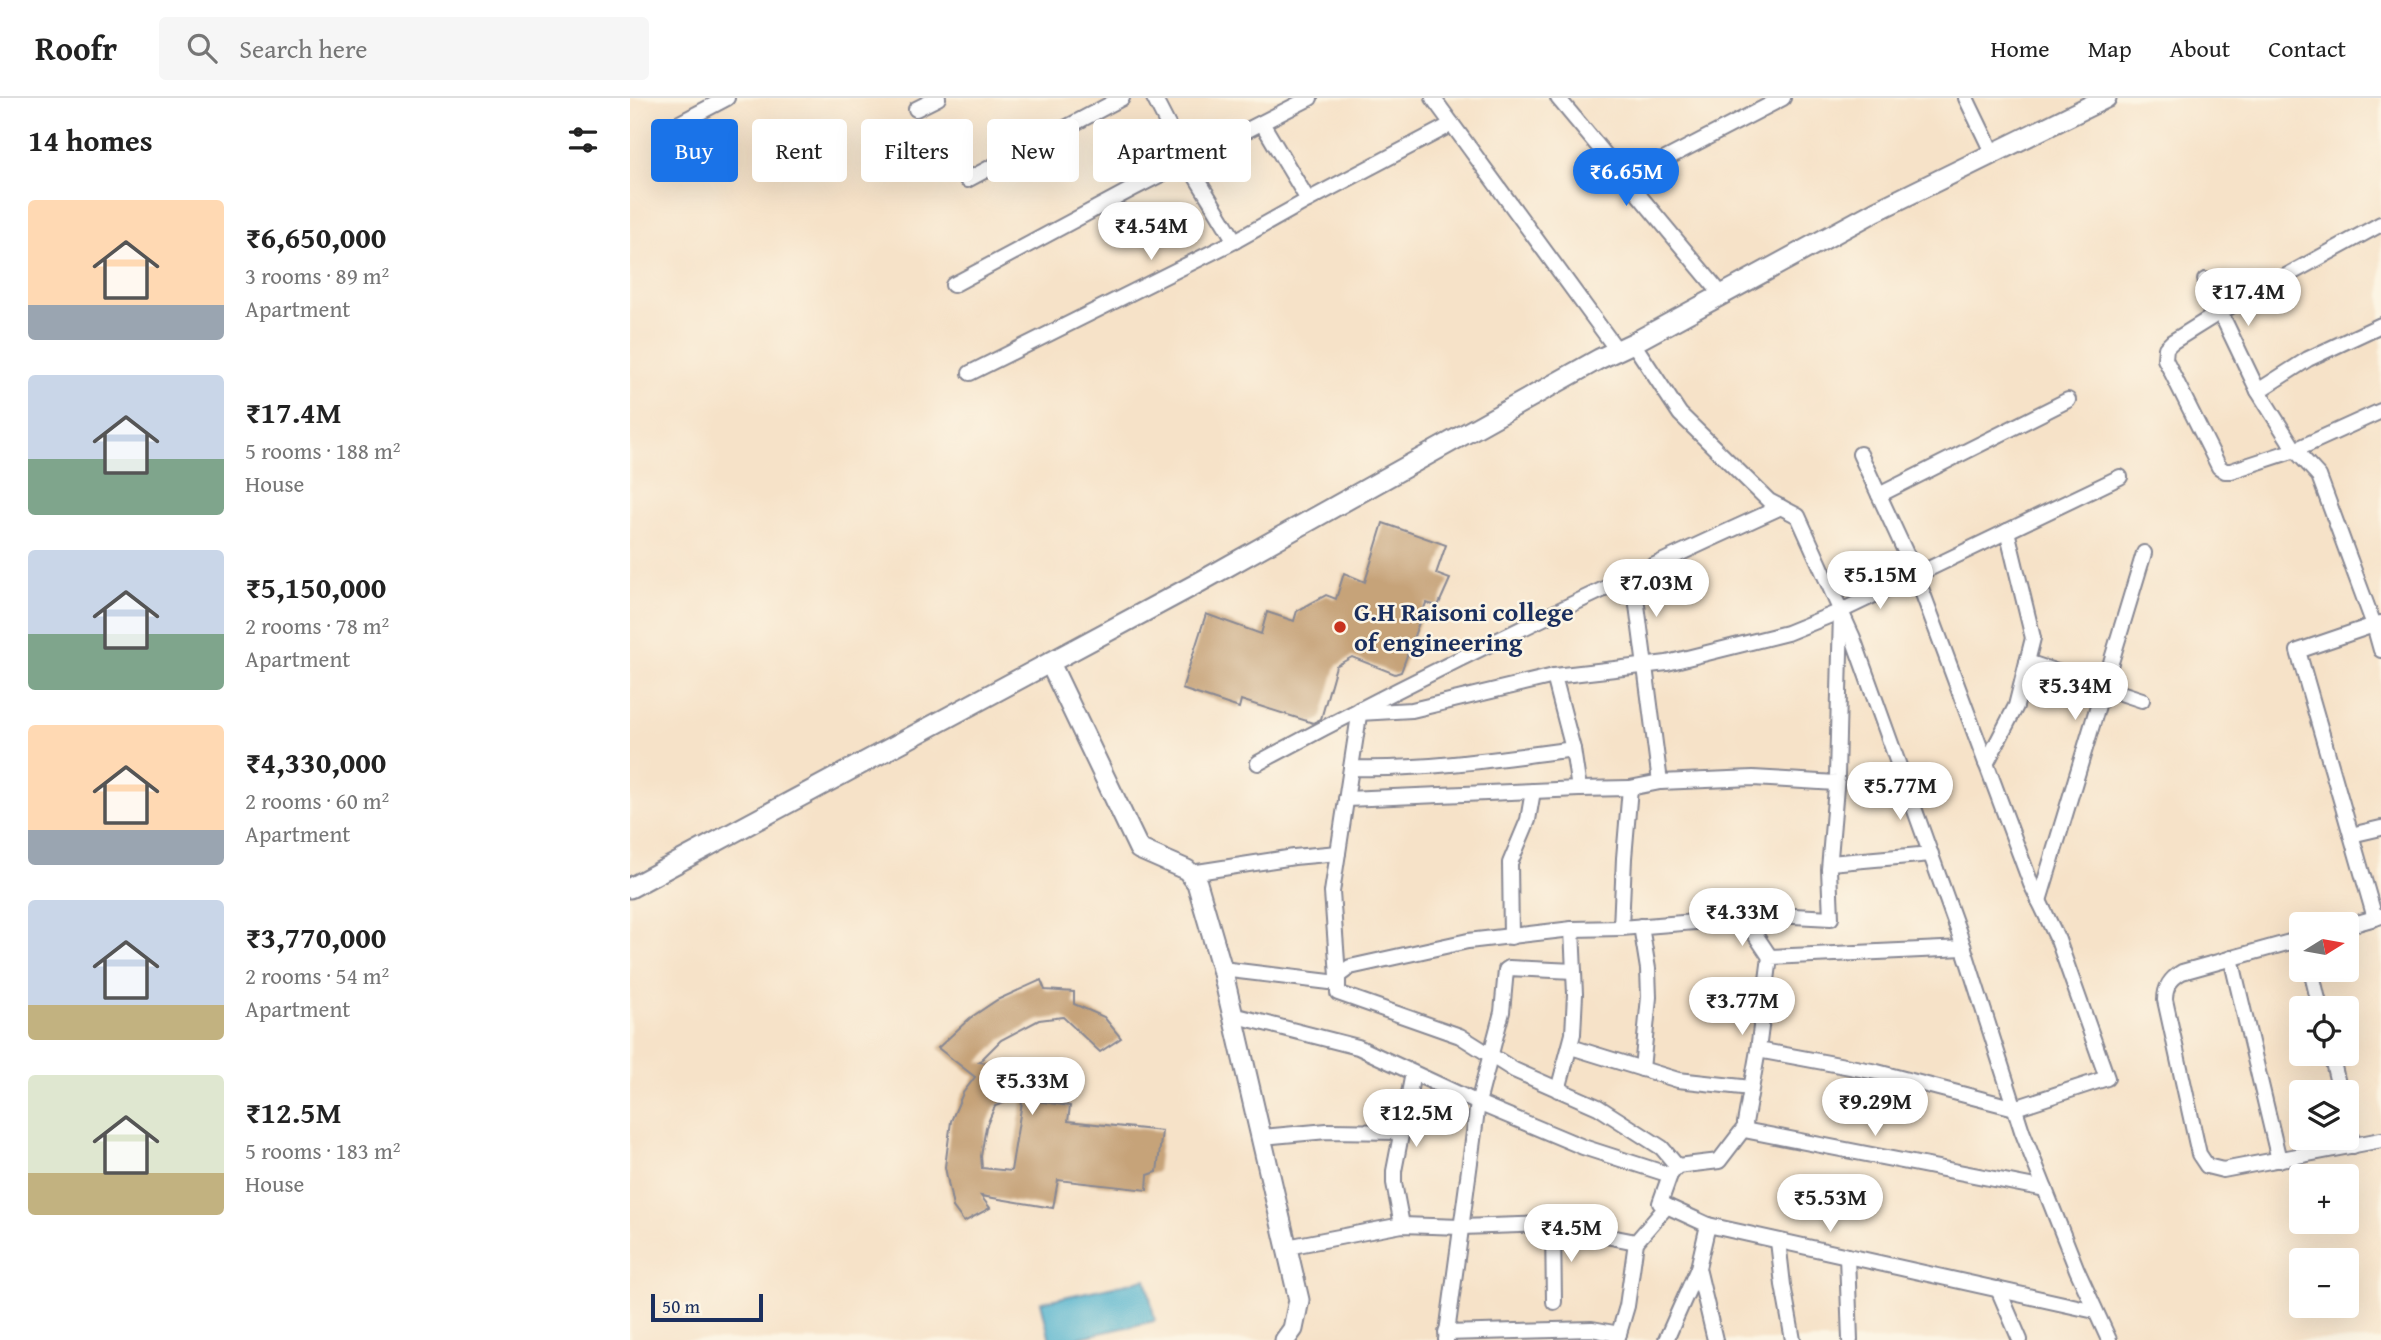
<!DOCTYPE html>
<html lang="en">
<head>
<meta charset="utf-8">
<style>
  :root { --surface:#fff; --page:#f6f6f6; --text:#222; --muted:#767676; --line:#e0e0e0; --accent:#1a73e8 }
  body { margin:0; font-family:"Gentium Book Plus",serif; background:var(--page); color:var(--text); height:100vh; display:flex; flex-direction:column; font-size:26px; white-space:nowrap }
  * { box-sizing:border-box; margin:0 }
  p { font-size:23px; color:var(--muted) }
  .icon { flex:none; width:38px; height:38px; fill:none; stroke:currentColor; stroke-width:2; stroke-linecap:round; stroke-linejoin:round }
  .map { position:relative; flex:1; overflow:hidden }
  .drawer { display:flex; flex-direction:column; background:var(--surface); width:630px }
  .drawer>* { flex:none }
  .top-card { position:absolute; left:21px; top:21px; width:665px; height:63px; display:flex; gap:14px }
  .needle { width:46px; rotate:79deg }
  .fabs { position:absolute; left:1659px; top:814px; display:grid; gap:14px }
  .fabs a { display:grid; place-items:center; width:70px; height:70px; border-radius:7px; background:var(--surface); box-shadow:0 7px 28px #0002; font-size:35px }
  .scale { position:absolute; left:21px; bottom:18px; width:112px; box-sizing:border-box; padding-left:7px; border:4px solid #1b2f5e; border-top:0; font-size:19px; line-height:24px; white-space:nowrap; color:#1b2f5e; -webkit-text-stroke:5px #fcf5e5; paint-order:stroke }
  .price { position:absolute; translate:-50% -60px; padding:0 16px; border-radius:24px; background:#fff; color:#222; font-size:23px; line-height:46px; filter:drop-shadow(0 2px 4px #0008) }
  .price::after { content:''; position:absolute; left:50%; top:42px; width:21px; height:16px; margin-left:-10px; background:inherit; clip-path:polygon(0 0,100% 0,50% 100%) }
  .price.selected { background:var(--accent); color:#fff }
  ul { padding:0; list-style:none }
  li { display:flex; align-items:center; gap:21px; height:175px; padding:0 28px }
  li span { display:grid; place-items:center; flex:none; width:196px; height:140px; border-radius:7px; color:#555 }
  li>.icon { margin-inline-start:auto }
  span .icon { width:84px; height:84px; fill:#fffc; stroke-width:1 }
  li b { font-size:30px }
  h2 { display:flex; justify-content:space-between; align-items:center; height:84px; padding:0 28px; font-size:30px }
  .pill { padding:0 24px; border-radius:7px; background:var(--surface); box-shadow:0 7px 28px #0002; font-size:24px; line-height:63px }
  .pill.selected { background:var(--accent); color:#fff }
  header { display:flex; align-items:center; gap:42px; box-sizing:border-box; height:98px; padding:0 35px; background:var(--surface); border-bottom:2px solid var(--line) }
  header strong { font-size:33px }
  nav { display:flex; gap:38px; margin-inline-start:auto; font-size:24px }
  .search { width:490px; height:63px; background:var(--page); display:flex; align-items:center; gap:18px; box-sizing:border-box; padding:0 24px; border-radius:7px; color:var(--muted); font-size:26px }
  main { display:flex; flex:1; min-height:0 }
  .map>svg:first-child { display:block }
  .water { fill:#4eb1cd; stroke:#347096; stroke-width:2 }
  .building { fill:#c6a379; fill-rule:evenodd }
  .lines { fill:none; stroke-linecap:round; stroke-linejoin:round }
  .street-casing { stroke:#888893; stroke-width:18 }
  .secondary-casing { stroke:#888893; stroke-width:23 }
  .street { stroke:#fff; stroke-width:14 }
  .secondary { stroke:#fff; stroke-width:19 }
  .poi-dot { fill:#c8321e; stroke:#fcf5e5; stroke-width:2.5 }
  .labels { text-anchor:middle; stroke-width:5; stroke-linejoin:round; paint-order:stroke }
  .poi-label { font-size:26px; font-weight:bold; fill:#1b2f5e; stroke:#fcf5e5; text-anchor:start }
</style>
</head>
<body>
<header>
<strong>Roofr</strong>
<div class="search"><svg class="icon" aria-label="search" viewBox="0 0 24 24"><circle cx="10" cy="10" r="6"/><path d="M15 15l6 6"/></svg>Search here</div>
<nav><a>Home</a><a>Map</a><a>About</a><a>Contact</a></nav>
</header>
<main>
<section class="drawer">
<h2>14 homes<svg class="icon" aria-label="filters" viewBox="0 0 24 24"><path d="M4 7h16M4 17h16"/><circle cx="9" cy="7" r="2"/><circle cx="15" cy="17" r="2"/></svg></h2>
<ul>
<li><span style="background:linear-gradient(#ffd9b3 75%,#9aa5b1 0)"><svg class="icon" aria-label="home" viewBox="0 0 24 24"><path d="M3 11l9-7 9 7M6 9v11h12V9"/></svg></span><div><b>₹6,650,000</b><p>3 rooms · 89 m²</p><p>Apartment</p></div></li>
<li><span style="background:linear-gradient(#c9d6e8 60%,#7fa58c 0)"><svg class="icon" aria-label="home" viewBox="0 0 24 24"><path d="M3 11l9-7 9 7M6 9v11h12V9"/></svg></span><div><b>₹17.4M</b><p>5 rooms · 188 m²</p><p>House</p></div></li>
<li><span style="background:linear-gradient(#c9d6e8 60%,#7fa58c 0)"><svg class="icon" aria-label="home" viewBox="0 0 24 24"><path d="M3 11l9-7 9 7M6 9v11h12V9"/></svg></span><div><b>₹5,150,000</b><p>2 rooms · 78 m²</p><p>Apartment</p></div></li>
<li><span style="background:linear-gradient(#ffd9b3 75%,#9aa5b1 0)"><svg class="icon" aria-label="home" viewBox="0 0 24 24"><path d="M3 11l9-7 9 7M6 9v11h12V9"/></svg></span><div><b>₹4,330,000</b><p>2 rooms · 60 m²</p><p>Apartment</p></div></li>
<li><span style="background:linear-gradient(#c9d6e8 75%,#c2b280 0)"><svg class="icon" aria-label="home" viewBox="0 0 24 24"><path d="M3 11l9-7 9 7M6 9v11h12V9"/></svg></span><div><b>₹3,770,000</b><p>2 rooms · 54 m²</p><p>Apartment</p></div></li>
<li><span style="background:linear-gradient(#dfe7d0 70%,#c2b280 0)"><svg class="icon" aria-label="home" viewBox="0 0 24 24"><path d="M3 11l9-7 9 7M6 9v11h12V9"/></svg></span><div><b>₹12.5M</b><p>5 rooms · 183 m²</p><p>House</p></div></li>
</ul>
</section>
<div class="map">
<svg width="1751" height="1242" viewBox="0 0 1751 1242">
  <rect width="100%" height="100%" fill="#fcf5e5"/>
  <filter id="ink" filterUnits="userSpaceOnUse"><feTurbulence type="fractalNoise" baseFrequency=".0143" numOctaves="2"/><feDisplacementMap in="SourceGraphic" scale="14" xChannelSelector="R" yChannelSelector="G"/><feConvolveMatrix kernelMatrix="1 2 1 2 8 2 1 2 1" color-interpolation-filters="sRGB"/></filter>
  <filter id="wash" filterUnits="userSpaceOnUse"><feTurbulence type="fractalNoise" baseFrequency=".00686" numOctaves="4" result="noise"/><feDisplacementMap in="SourceGraphic" scale="28" xChannelSelector="R" yChannelSelector="G"/><feGaussianBlur stdDeviation="1.57" result="paint"/><feColorMatrix in="noise" values="0 0 0 0 0 0 0 0 0 0 0 0 0 0 0 0 0 1.4 0 .05"/><feComposite in="paint" operator="in"/></filter>
  <g filter="url(#wash)">
    <rect width="100%" height="100%" fill="#f6e2c8"/>
    <path class="water" d="M516 1181 525 1223 438 1242H420L411 1204Z"/>
    <g id="blocks">
      <g class="building">
        <path d="M753 425 816 447 806 476 820 481 808 508 796 505 771 574 765 576 722 559 706 568 691 621 683 625 611 602 609 610 552 591 576 516 631 536 637 514 664 523 667 513 696 497 706 501 714 475 735 484Z"/>
        <path d="M411 882 415 892 444 894V906L474 919 491 940 470 954 433 919 409 922 371 942 349 964 375 967 389 978 396 975 407 1003 440 1008 438 1023 532 1033 527 1074 518 1077 517 1092 428 1082 423 1110 351 1098 360 1110 334 1124 323 1109 315 1069 321 1023 333 995 345 979 308 950 340 920 367 902ZM393 998 381 1073 352 1070 351 1058 356 1029 365 1008Z"/>
      </g>
    </g>
  </g>
  <g filter="url(#ink)">
    <use href="#blocks" fill-opacity="0" stroke="#888893" stroke-width="2"/>
    <g class="lines">
      <defs>
        <g id="street">
          <path d="M803 0 987 252"/>
          <path d="M928 0 1092 197"/>
          <path d="M1336 0 1363 56"/>
          <path d="M286 11 308 0"/>
          <path d="M44 28 97 0"/>
          <path d="M337 82 492 0"/>
          <path d="M995 82 1153 0"/>
          <path d="M678 102 822 26"/>
          <path d="M1751 126 1590 214 1542 244 1536 250 1535 261 1589 369 1595 373H1601L1665 352 1751 313"/>
          <path d="M605 143 678 102 632 25"/>
          <path d="M1575 182 1628 293"/>
          <path d="M323 187 504 90 680 0"/>
          <path d="M1751 227 1678 261 1628 293 1665 352 1689 378 1744 527 1668 553 1745 820 1751 818"/>
          <path d="M1003 245 1050 316 1139 403 1168 418 1223 540 1329 835 1392 1033 1447 1172 1479 1242"/>
          <path d="M340 275 605 143 557 64 524 0"/>
          <path d="M1230 356 1286 477 1401 786 1428 842 1477 980 1385 1010 1247 974 1128 952 1140 859 1334 850"/>
          <path d="M1249 397 1438 302"/>
          <path d="M1003 476 1030 684 1123 680 1206 685"/>
          <path d="M1751 525 1744 527 1751 552"/>
          <path d="M1397 564 1512 602"/>
          <path d="M729 615 782 612 924 578"/>
          <path d="M943 651 949 691 1000 690 994 760 991 830 1114 820 1124 822 1145 817 1201 820 1199 771 1207 678 1211 513 1490 379"/>
          <path d="M628 665C800 573 974 489 1151 409"/>
          <path d="M1356 666 1386 608 1403 540 1377 433"/>
          <path d="M721 670C796 672 869 661 943 651L924 578 1037 565 1157 535 1211 513"/>
          <path d="M1000 690 1030 684"/>
          <path d="M716 701 949 691"/>
          <path d="M1721 737 1751 730"/>
          <path d="M1200 765 1301 756"/>
          <path d="M561 775 664 759 708 755"/>
          <path d="M1409 803 1514 455"/>
          <path d="M1114 820 1140 859"/>
          <path d="M1011 828 1018 871 1019 899 1012 971"/>
          <path d="M1717 828 1745 820"/>
          <path d="M991 830 942 831 838 843 720 869 708 878V895L830 938 884 972 968 1009 1032 1050 1047 1068 1040 1077 1030 1105 1078 1127"/>
          <path d="M881 839 880 765 898 722 903 693"/>
          <path d="M1671 841 1552 874C1540 881 1535 889 1535 902L1569 1056 1577 1068 1593 1072 1751 1042"/>
          <path d="M1601 860 1649 1062"/>
          <path d="M592 871 708 885"/>
          <path d="M1681 872 1690 910"/>
          <path d="M708 878 702 794 730 611"/>
          <path d="M603 917 728 949 848 1005 953 1049 1040 1077"/>
          <path d="M941 949 1048 982 1121 990"/>
          <path d="M1128 952 1115 1025 1116 1031 1119 1033 1415 1091"/>
          <path d="M1701 956 1710 994"/>
          <path d="M928 992 943 936 945 896 942 831"/>
          <path d="M1717 1023 1723 1048"/>
          <path d="M632 1039 697 1033 772 1034"/>
          <path d="M1047 1068 1089 1063 1115 1029"/>
          <path d="M772 1127 764 1085V1073L783 975"/>
          <path d="M923 1128 924 1204"/>
          <path d="M1148 1143 1153 1187 1163 1242"/>
          <path d="M657 1149 772 1127 831 1129 915 1126 1006 1144 1037 1108"/>
          <path d="M1217 1158 1220 1242"/>
          <path d="M1368 1191 1390 1242"/>
          <path d="M816 1235 962 1231 989 1236"/>
          <path d="M816 1242 848 1005 872 914 876 872 879 870 944 873"/>
          <path d="M987 1242 997 1208 1006 1144"/>
          <path d="M1036 1242 1068 1170"/>
          <path d="M1085 1242 1068 1170 1078 1127 1465 1213"/>
        </g>
        <g id="secondary">
          <path d="M420 565 509 751 557 772 567 785 592 871 669 1202 663 1231 655 1242"/>
          <path d="M0 790 568 485 969 261 1003 245 1246 113 1476 0"/>
        </g>
      </defs>
      <use href="#street" class="street-casing"/>
      <use href="#secondary" class="secondary-casing"/>
      <use href="#street" class="street"/>
      <use href="#secondary" class="secondary"/>
    </g>
  </g>
  <circle class="poi-dot" cx="710" cy="529" r="7"/>
  <g class="labels">
    <g class="poi-label">
      <text x="724" y="523">G.H Raisoni college<tspan x="724" dy="30">of engineering</tspan></text>
    </g>
  </g>
</svg>
<div class="fabs">
<a><svg class="needle" viewBox="-14 -14 28 28"><path d="M0-13l5 13h-10z" fill="#e53935"/><path d="M0 13l5-13h-10z" fill="#767676"/></svg></a>
<a><svg class="icon" aria-label="locate" viewBox="0 0 24 24"><circle cx="12" cy="12" r="6"/><path d="M12 2v4M12 18v4M2 12h4M18 12h4"/></svg></a>
<a><svg class="icon" aria-label="layers" viewBox="0 0 24 24"><path d="M12 4l9 5-9 5-9-5zM3 14l9 5 9-5"/></svg></a>
<a>+</a>
<a>−</a>
</div>
<div class="scale">50 m</div>
<b class="price selected" style="left:996px;top:110px">₹6.65M</b>
<b class="price" style="left:521px;top:164px">₹4.54M</b>
<b class="price" style="left:1618px;top:230px">₹17.4M</b>
<b class="price" style="left:1250px;top:513px">₹5.15M</b>
<b class="price" style="left:1026px;top:521px">₹7.03M</b>
<b class="price" style="left:1445px;top:624px">₹5.34M</b>
<b class="price" style="left:1270px;top:724px">₹5.77M</b>
<b class="price" style="left:1112px;top:850px">₹4.33M</b>
<b class="price" style="left:1112px;top:939px">₹3.77M</b>
<b class="price" style="left:402px;top:1019px">₹5.33M</b>
<b class="price" style="left:1245px;top:1040px">₹9.29M</b>
<b class="price" style="left:786px;top:1051px">₹12.5M</b>
<b class="price" style="left:1200px;top:1136px">₹5.53M</b>
<b class="price" style="left:941px;top:1166px">₹4.5M</b>
<div class="top-card">
<a class="pill selected">Buy</a>
<a class="pill">Rent</a>
<a class="pill">Filters</a>
<a class="pill">New</a>
<a class="pill">Apartment</a>
</div>
</div>
</main>
</body>
</html>
